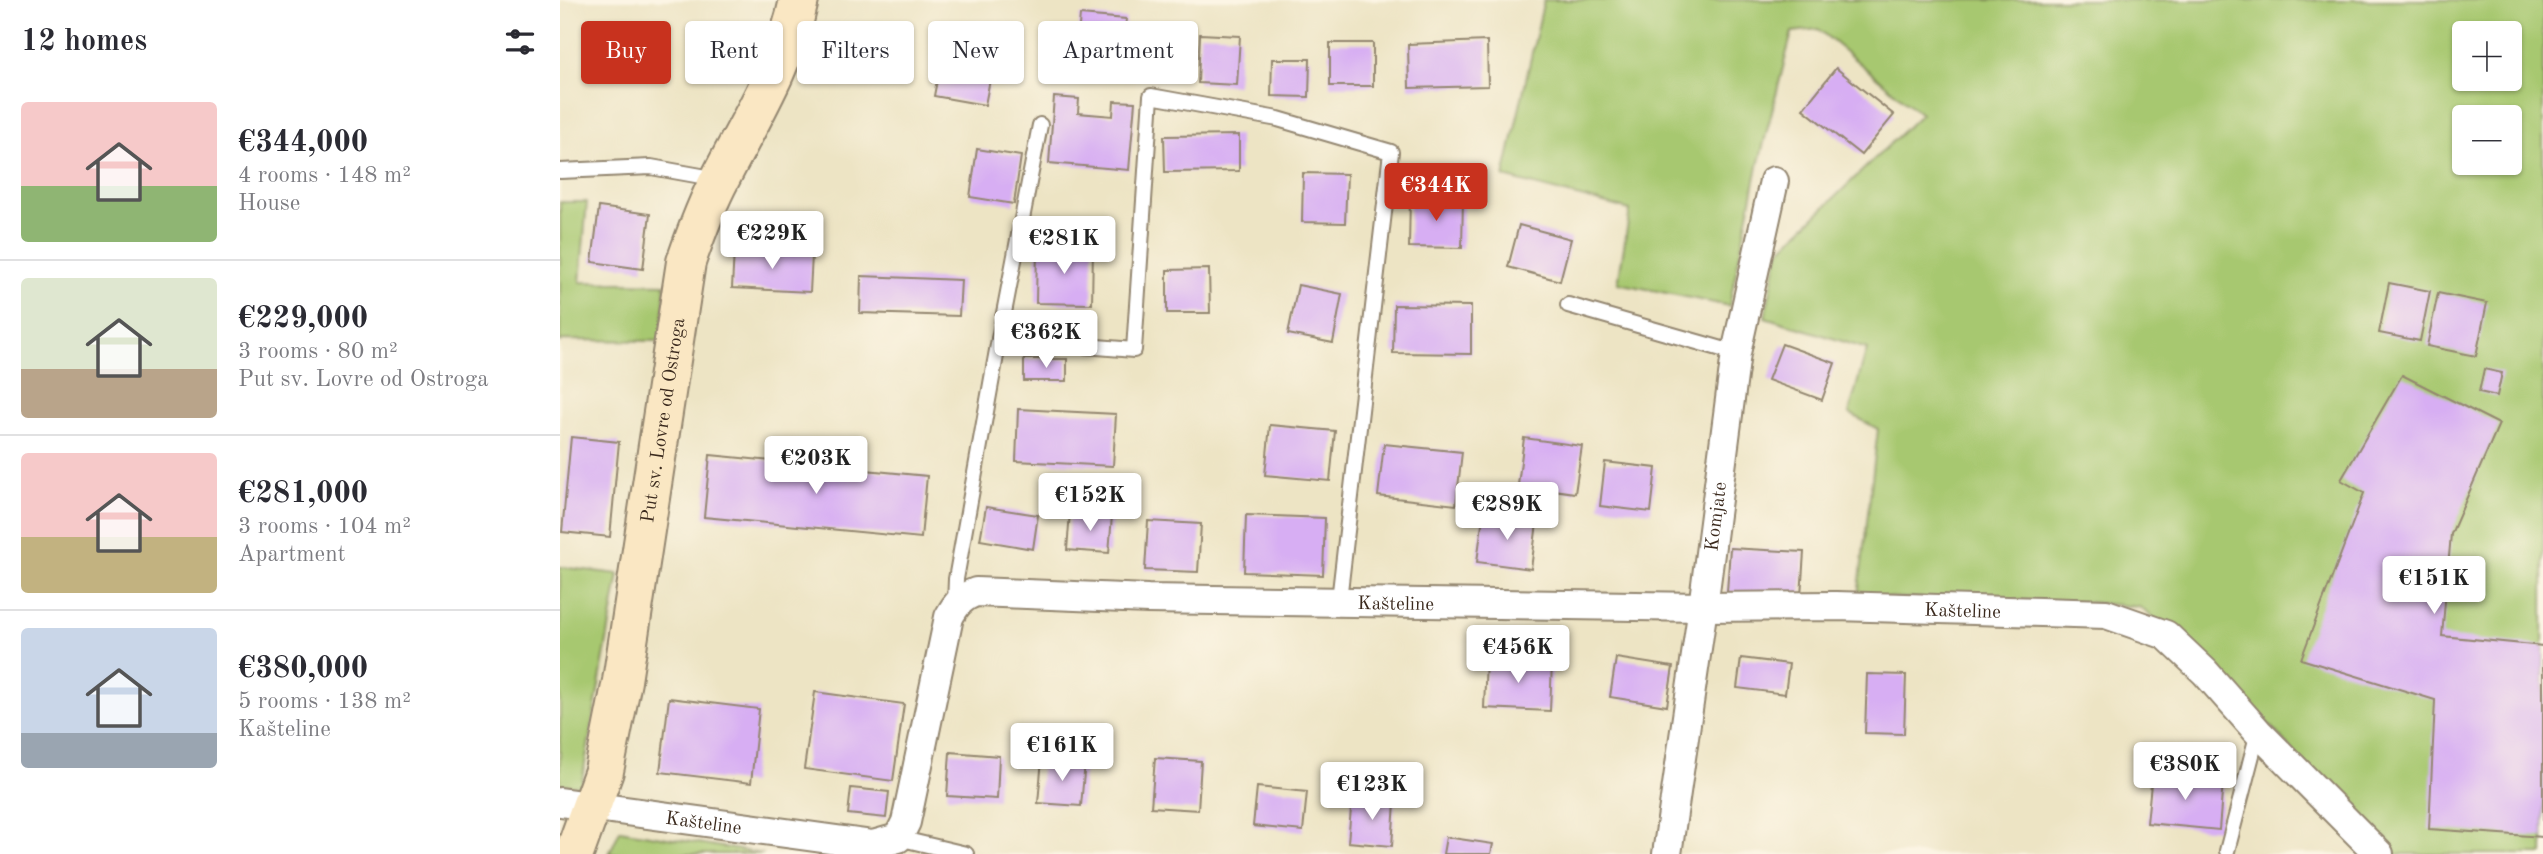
<!DOCTYPE html>
<html lang="en">
<head>
<meta charset="utf-8">
<style>
  :root { --surface:#fff; --page:#f2f2f3; --text:#2b2b33; --muted:#7c7c81; --line:#e1e1e2; --accent:#c8321e }
  body { margin:0; font-family:"Old Standard TT",serif; background:var(--page); color:var(--text); height:100vh; display:flex; flex-direction:column; font-size:26px; white-space:nowrap }
  * { box-sizing:border-box; margin:0 }
  p { font-size:23px; color:var(--muted) }
  .icon { flex:none; width:38px; height:38px; fill:none; stroke:currentColor; stroke-width:2; stroke-linecap:round; stroke-linejoin:round }
  .map { position:relative; flex:1; overflow:hidden }
  .details { display:flex; flex-direction:column; background:var(--surface); width:560px }
  .details>* { flex:none }
  .guide { position:absolute; left:21px; top:21px; width:665px; height:63px; display:flex; gap:14px }
  .controls { position:absolute; left:1892px; top:21px; display:grid; gap:14px }
  .controls a { display:grid; place-items:center; width:70px; height:70px; border-radius:7px; background:var(--surface); box-shadow:0 2px 5px #0004; font-size:35px }
  .price { position:absolute; translate:-50% -60px; padding:0 16px; border-radius:7px; background:#fff; color:#222; font-size:23px; line-height:46px; filter:drop-shadow(0 2px 4px #0008) }
  .price::after { content:''; position:absolute; left:50%; top:42px; width:21px; height:16px; margin-left:-10px; background:inherit; clip-path:polygon(0 0,100% 0,50% 100%) }
  .price.current { background:var(--accent); color:#fff }
  ul { padding:0; list-style:none }
  li { display:flex; align-items:center; gap:21px; height:175px; padding:0 21px }
  li+li { border-top:2px solid var(--line) }
  li span { display:grid; place-items:center; flex:none; width:196px; height:140px; border-radius:7px; color:#555 }
  li>.icon { margin-inline-start:auto }
  span .icon { width:84px; height:84px; fill:#fffc; stroke-width:1 }
  li b { font-size:30px }
  h2 { display:flex; justify-content:space-between; align-items:center; height:84px; padding:0 21px; font-size:30px }
  .chip { padding:0 24px; border-radius:7px; background:var(--surface); box-shadow:0 2px 5px #0004; font-size:24px; line-height:63px }
  .chip.current { background:var(--accent); color:#fff }
  main { display:flex; flex:1; min-height:0 }
  .map>svg:first-child { display:block }
  .green { fill:#a7c870; stroke:#717947; stroke-width:2; fill-rule:evenodd }
  .building { fill:#d7aef3 }
  .lines { fill:none; stroke-linecap:round; stroke-linejoin:round }
  .lane-casing { stroke:#948771; stroke-width:18 }
  .street-casing { stroke:#948771; stroke-width:32 }
  .secondary-casing { stroke:#948771; stroke-width:42 }
  .lane { stroke:#fff; stroke-width:14 }
  .street { stroke:#fff; stroke-width:28 }
  .secondary { stroke:#fae7c3; stroke-width:38 }
  .labels { text-anchor:middle; stroke-width:6; stroke-linejoin:round; paint-order:stroke }
  .street-label { font-size:19px; fill:#3b2a1e; stroke:#fcf5e5 }
</style>
</head>
<body>
<main>
<section class="details">
<h2>12 homes<svg class="icon" aria-label="filters" viewBox="0 0 24 24"><path d="M4 7h16M4 17h16"/><circle cx="9" cy="7" r="2"/><circle cx="15" cy="17" r="2"/></svg></h2>
<ul>
<li><span style="background:linear-gradient(#f6c9c9 60%,#8fb573 0)"><svg class="icon" aria-label="home" viewBox="0 0 24 24"><path d="M3 11l9-7 9 7M6 9v11h12V9"/></svg></span><div><b>€344,000</b><p>4 rooms · 148 m²</p><p>House</p></div></li>
<li><span style="background:linear-gradient(#dfe7d0 65%,#b9a48a 0)"><svg class="icon" aria-label="home" viewBox="0 0 24 24"><path d="M3 11l9-7 9 7M6 9v11h12V9"/></svg></span><div><b>€229,000</b><p>3 rooms · 80 m²</p><p>Put sv. Lovre od Ostroga</p></div></li>
<li><span style="background:linear-gradient(#f6c9c9 60%,#c2b280 0)"><svg class="icon" aria-label="home" viewBox="0 0 24 24"><path d="M3 11l9-7 9 7M6 9v11h12V9"/></svg></span><div><b>€281,000</b><p>3 rooms · 104 m²</p><p>Apartment</p></div></li>
<li><span style="background:linear-gradient(#c9d6e8 75%,#9aa5b1 0)"><svg class="icon" aria-label="home" viewBox="0 0 24 24"><path d="M3 11l9-7 9 7M6 9v11h12V9"/></svg></span><div><b>€380,000</b><p>5 rooms · 138 m²</p><p>Kašteline</p></div></li>
</ul>
</section>
<div class="map">
<svg width="1983" height="854" viewBox="0 0 1983 854">
  <rect width="100%" height="100%" fill="#fcf5e5"/>
  <filter id="ink" filterUnits="userSpaceOnUse"><feTurbulence type="fractalNoise" baseFrequency=".0143" numOctaves="2"/><feDisplacementMap in="SourceGraphic" scale="14" xChannelSelector="R" yChannelSelector="G"/><feConvolveMatrix kernelMatrix="1 2 1 2 8 2 1 2 1" color-interpolation-filters="sRGB"/></filter>
  <filter id="wash" filterUnits="userSpaceOnUse"><feTurbulence type="fractalNoise" baseFrequency=".00686" numOctaves="4" result="noise"/><feDisplacementMap in="SourceGraphic" scale="28" xChannelSelector="R" yChannelSelector="G"/><feGaussianBlur stdDeviation="1.57" result="paint"/><feColorMatrix in="noise" values="0 0 0 0 0 0 0 0 0 0 0 0 0 0 0 0 0 1.4 0 .05"/><feComposite in="paint" operator="in"/></filter>
  <g filter="url(#wash)">
    <rect width="100%" height="100%" fill="#ede4c4"/>
    <g class="green">
      <path d="M984 0H1983V854H1827L1652 662 1579 607 1526 602 1298 597 1318 429 1289 413 1307 349 1205 317 1219 251 1361 114 1258 29 1232 32 1198 166 1169 306 1058 283 1070 210 944 177ZM1904 33H1950V79H1904ZM1904 117H1950V163H1904Z"/>
      <path d="M0 202H27L20 282 105 284 102 341 1 340 0 343Z"/>
      <path d="M0 567 59 574 21 786 0 784Z"/>
      <path d="M60 830 203 854H49Z"/>
    </g>
    <g id="blocks">
      <g class="building">
        <path d="M520 15 566 19 561 72 515 68Z"/>
        <path d="M640 34 680 36 677 85 638 83Z"/>
        <path d="M927 41 928 86 849 88 848 44Z"/>
        <rect x="770" y="43" width="43" height="43"/>
        <path d="M382 54 433 64 425 105 374 96Z"/>
        <path d="M712 59H750L749 97 711 96Z"/>
        <path d="M1276 68 1334 115 1301 155 1243 109Z"/>
        <path d="M494 97 519 99 518 113 553 116 554 101 575 102 569 170 489 163Z"/>
        <path d="M679 135V171L605 172 604 136Z"/>
        <path d="M417 149 461 156 454 204 410 197Z"/>
        <path d="M743 173 787 174 785 223 742 222Z"/>
        <path d="M850 197 903 198 902 248 849 247Z"/>
        <path d="M39 207 90 214 83 269 32 262Z"/>
        <path d="M959 225 1011 239 1000 281 948 267Z"/>
        <path d="M477 247 533 248 532 304 476 303Z"/>
        <path d="M174 250 252 255 250 292 172 288Z"/>
        <path d="M649 269 650 313H607V270Z"/>
        <path d="M301 276 401 280 399 316 300 313Z"/>
        <path d="M1829 283 1870 291 1860 341 1819 333Z"/>
        <path d="M738 285 782 294 773 343 728 334Z"/>
        <path d="M1878 293 1927 303 1916 356 1867 346Z"/>
        <path d="M834 305 911 306V354L833 353Z"/>
        <path d="M1222 344 1275 363 1262 400 1208 380Z"/>
        <rect x="464" y="359" width="43" height="22"/>
        <path d="M1924 369 1942 373 1937 396 1919 392Z"/>
        <path d="M1842 375 1939 424 1891 534 1882 636 1983 646V837L1869 829 1875 700 1741 659 1804 493 1781 480Z"/>
        <path d="M458 409 556 414 553 466 456 461Z"/>
        <path d="M710 425 775 431 770 481 705 475Z"/>
        <path d="M11 437 59 442 50 537 2 532Z"/>
        <path d="M964 438 1022 446 1015 493 958 485Z"/>
        <path d="M824 444 902 452 896 505 818 496Z"/>
        <path d="M150 455 367 476 361 538 144 517Z"/>
        <path d="M1045 462 1096 468 1091 512 1040 506Z"/>
        <path d="M426 507 478 515 473 549 420 540Z"/>
        <path d="M510 512 552 515 549 553 507 550Z"/>
        <path d="M686 515 765 518 763 575 684 572Z"/>
        <path d="M923 516 977 523 971 569 917 562Z"/>
        <path d="M588 521 641 524 638 572 585 570Z"/>
        <path d="M1170 548 1244 552 1241 596 1167 592Z"/>
        <path d="M1056 658 1113 667 1107 706 1050 697Z"/>
        <path d="M1181 658 1229 664 1225 694 1177 688Z"/>
        <path d="M926 659 992 662 990 711 924 708Z"/>
        <path d="M1307 674 1346 675 1344 734 1305 733Z"/>
        <path d="M255 692 344 704 333 781 244 769Z"/>
        <path d="M109 698 199 709 191 783 100 772Z"/>
        <path d="M390 752 439 756 437 799 387 796Z"/>
        <path d="M595 758 641 761 638 810 591 807Z"/>
        <path d="M482 759 525 762 521 806 478 803Z"/>
        <path d="M1592 774 1663 781 1659 830 1587 823Z"/>
        <path d="M697 787 747 792 743 831 693 826Z"/>
        <path d="M291 788 329 792 326 818 288 814Z"/>
        <path d="M792 798 835 802 832 846 788 842Z"/>
        <path d="M886 837 933 844 931 854H883Z"/>
      </g>
    </g>
  </g>
  <g filter="url(#ink)">
    <use href="#blocks" fill-opacity="0" stroke="#948771" stroke-width="2"/>
    <g class="lines">
      <defs>
        <g id="lane">
          <path d="M0 171 91 167 158 179"/>
          <path d="M1008 305 1176 353"/>
          <path d="M439 339 480 125"/>
          <path d="M395 604 396 579 439 339 574 350 591 96 718 119 831 152 779 600"/>
          <path d="M338 838 406 854"/>
          <path d="M1667 851 1698 732"/>
        </g>
        <g id="street">
          <path id="s1" d="M0 802 313 845 338 838 346 822 389 617C396 604 402 597 416 592L588 599 1143 607 1276 606 1546 614 1606 635 1645 672 1698 732 1819 854"/>
          <path id="s2" d="M1107 854 1143 607 1176 353 1214 181"/>
        </g>
        <g id="secondary">
          <path id="s3" d="M14 854 44 771 62 681 126 262C136 233 146 205 161 177 190 120 226 64 239 0"/>
        </g>
      </defs>
      <use href="#lane" class="lane-casing"/>
      <use href="#street" class="street-casing"/>
      <use href="#secondary" class="secondary-casing"/>
      <use href="#lane" class="lane"/>
      <use href="#street" class="street"/>
      <use href="#secondary" class="secondary"/>
    </g>
  </g>
  <g class="labels">
    <g class="street-label">
      <text dy="7" stroke="none"><textPath href="#s3" startOffset="444">Put sv. Lovre od Ostroga</textPath></text>
      <text dy="7" stroke="none"><textPath href="#s2" startOffset="341">Komjate</textPath></text>
      <text dy="7" stroke="none"><textPath href="#s1" startOffset="1027">Kašteline</textPath></text>
      <text dy="7" stroke="none"><textPath href="#s1" startOffset="1594">Kašteline</textPath></text>
      <text dy="7" stroke="none"><textPath href="#s1" startOffset="145">Kašteline</textPath></text>
    </g>
  </g>
</svg>
<div class="controls">
<a>+</a>
<a>−</a>
</div>
<b class="price current" style="left:876px;top:223px">€344K</b>
<b class="price" style="left:212px;top:271px">€229K</b>
<b class="price" style="left:504px;top:276px">€281K</b>
<b class="price" style="left:486px;top:370px">€362K</b>
<b class="price" style="left:256px;top:496px">€203K</b>
<b class="price" style="left:530px;top:533px">€152K</b>
<b class="price" style="left:947px;top:542px">€289K</b>
<b class="price" style="left:1874px;top:616px">€151K</b>
<b class="price" style="left:958px;top:685px">€456K</b>
<b class="price" style="left:502px;top:783px">€161K</b>
<b class="price" style="left:1625px;top:802px">€380K</b>
<b class="price" style="left:812px;top:822px">€123K</b>
<div class="guide">
<a class="chip current">Buy</a>
<a class="chip">Rent</a>
<a class="chip">Filters</a>
<a class="chip">New</a>
<a class="chip">Apartment</a>
</div>
</div>
</main>
</body>
</html>
